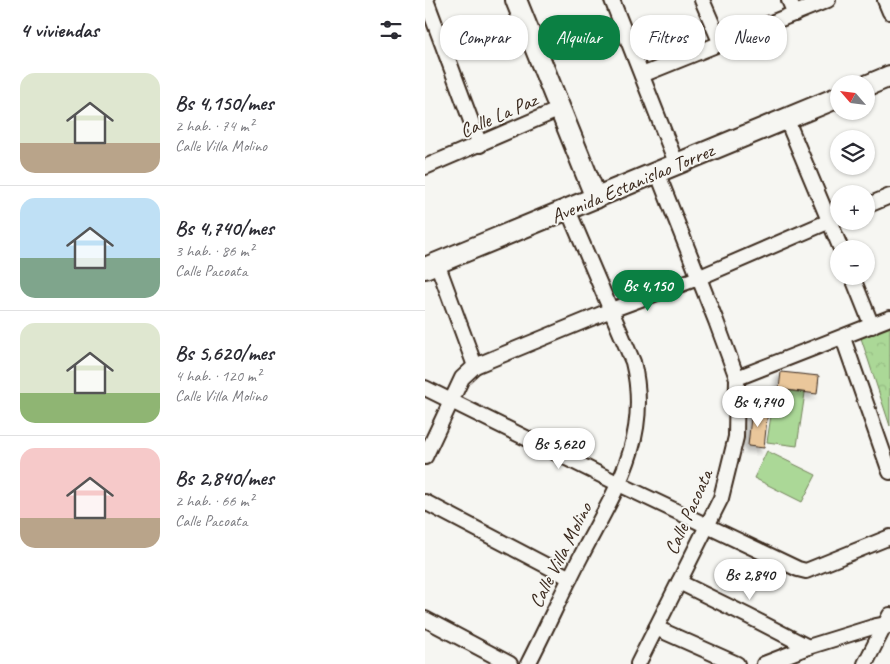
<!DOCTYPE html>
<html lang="es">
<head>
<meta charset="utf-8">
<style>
  :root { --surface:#fff; --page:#f7f7f7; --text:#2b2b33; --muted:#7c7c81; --line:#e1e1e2; --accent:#0b8043 }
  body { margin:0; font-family:Caveat,sans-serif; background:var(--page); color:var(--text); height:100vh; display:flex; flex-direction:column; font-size:19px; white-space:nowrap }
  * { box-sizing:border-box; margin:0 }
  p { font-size:16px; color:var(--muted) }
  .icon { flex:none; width:28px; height:28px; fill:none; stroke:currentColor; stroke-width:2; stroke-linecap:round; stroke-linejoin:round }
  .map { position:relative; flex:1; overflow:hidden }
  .side { display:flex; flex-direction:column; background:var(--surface); width:425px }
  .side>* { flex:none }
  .hud { position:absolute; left:15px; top:15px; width:375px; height:45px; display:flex; gap:10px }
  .needle { width:32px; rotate:298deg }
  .controls { position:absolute; left:405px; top:75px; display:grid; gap:10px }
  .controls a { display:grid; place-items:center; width:45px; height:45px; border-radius:50%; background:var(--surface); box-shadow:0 1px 4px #0004; font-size:25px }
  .price { position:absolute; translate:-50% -42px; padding:0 11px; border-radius:18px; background:#fff; color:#222; font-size:16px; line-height:32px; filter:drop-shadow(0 1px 2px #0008) }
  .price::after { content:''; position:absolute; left:50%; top:30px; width:15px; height:11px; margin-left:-8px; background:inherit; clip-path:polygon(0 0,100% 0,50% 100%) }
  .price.on { background:var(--accent); color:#fff }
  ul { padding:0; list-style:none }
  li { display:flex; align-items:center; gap:15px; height:125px; padding:0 20px }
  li+li { border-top:1px solid var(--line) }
  li span { display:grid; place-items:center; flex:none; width:140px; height:100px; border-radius:15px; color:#555 }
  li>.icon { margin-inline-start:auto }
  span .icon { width:60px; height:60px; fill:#fffc; stroke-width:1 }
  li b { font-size:21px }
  h2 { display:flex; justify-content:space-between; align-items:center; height:60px; padding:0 20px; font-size:21px }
  .chip { padding:0 18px; border-radius:20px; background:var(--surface); box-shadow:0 1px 4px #0004; font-size:18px; line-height:45px }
  .chip.on { background:var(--accent); color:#fff }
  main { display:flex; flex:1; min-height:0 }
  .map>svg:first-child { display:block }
  .grass { fill:#abd897; stroke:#73815a }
  .park { fill:url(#park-crowns); stroke:#73815a }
  .building { fill:#eac79b; stroke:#3b2a1e; filter:url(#shadow) }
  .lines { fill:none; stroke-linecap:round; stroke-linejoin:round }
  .street-casing { stroke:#3b2a1e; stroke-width:18 }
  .secondary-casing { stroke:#3b2a1e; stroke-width:24 }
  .street { stroke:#f6f6f2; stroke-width:14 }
  .secondary { stroke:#f6f6f2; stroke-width:20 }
  .labels { text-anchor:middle; stroke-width:4; stroke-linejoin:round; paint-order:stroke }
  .street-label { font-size:20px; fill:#3b2a1e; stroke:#f6f6f2 }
</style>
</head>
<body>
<main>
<section class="side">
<h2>4 viviendas<svg class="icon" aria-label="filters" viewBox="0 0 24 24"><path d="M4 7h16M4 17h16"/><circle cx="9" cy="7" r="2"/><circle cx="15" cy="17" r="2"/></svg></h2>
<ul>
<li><span style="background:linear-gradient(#dfe7d0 70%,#b9a48a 0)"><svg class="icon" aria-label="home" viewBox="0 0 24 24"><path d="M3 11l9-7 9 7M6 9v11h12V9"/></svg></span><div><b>Bs 4,150/mes</b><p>2 hab. · 74 m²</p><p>Calle Villa Molino</p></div></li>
<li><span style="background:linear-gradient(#bfe0f5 60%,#7fa58c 0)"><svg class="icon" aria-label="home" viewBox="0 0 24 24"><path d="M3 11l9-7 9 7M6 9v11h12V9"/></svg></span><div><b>Bs 4,740/mes</b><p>3 hab. · 86 m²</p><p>Calle Pacoata</p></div></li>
<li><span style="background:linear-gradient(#dfe7d0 70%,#8fb573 0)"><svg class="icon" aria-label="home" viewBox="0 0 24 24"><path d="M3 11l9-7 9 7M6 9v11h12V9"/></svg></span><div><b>Bs 5,620/mes</b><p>4 hab. · 120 m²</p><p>Calle Villa Molino</p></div></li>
<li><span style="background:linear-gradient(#f6c9c9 70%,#b9a48a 0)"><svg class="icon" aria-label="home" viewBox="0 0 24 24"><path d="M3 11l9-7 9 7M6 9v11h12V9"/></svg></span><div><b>Bs 2,840/mes</b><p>2 hab. · 66 m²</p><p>Calle Pacoata</p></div></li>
</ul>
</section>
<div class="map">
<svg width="465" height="664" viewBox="0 0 465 664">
  <defs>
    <pattern id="park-crowns" width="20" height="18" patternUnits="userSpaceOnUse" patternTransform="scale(1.25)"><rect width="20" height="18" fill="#abd897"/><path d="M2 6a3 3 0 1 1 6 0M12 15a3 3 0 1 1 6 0" fill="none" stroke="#94ba82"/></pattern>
    <filter id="shadow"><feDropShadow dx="-4.5" dy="4.5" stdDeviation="2.5" flood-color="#0004"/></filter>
  </defs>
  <rect width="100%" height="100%" fill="#f6f6f2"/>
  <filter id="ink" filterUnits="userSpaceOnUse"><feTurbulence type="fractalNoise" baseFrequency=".02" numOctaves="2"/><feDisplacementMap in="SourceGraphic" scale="10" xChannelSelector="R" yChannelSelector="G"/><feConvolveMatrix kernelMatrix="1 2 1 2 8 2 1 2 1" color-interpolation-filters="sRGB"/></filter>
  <g filter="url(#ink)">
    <g class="grass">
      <path d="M350 389 380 393 372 446 342 442Z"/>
      <path d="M342 451 391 475 377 502 329 478Z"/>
    </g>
    <path class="park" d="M465 310V426L431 323Z"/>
    <g class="building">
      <path d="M356 372 394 376 392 394 354 389Z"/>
      <path d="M327 408 343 409 339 448 323 446Z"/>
    </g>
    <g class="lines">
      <defs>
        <g id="street">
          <path d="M1 0 55 145"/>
          <path d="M187 0 252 165"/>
          <path d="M277 0 296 44"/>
          <path d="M364 0 370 14"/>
          <path d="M460 0 465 12"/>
          <path d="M217 75 403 0"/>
          <path d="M361 118 416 249"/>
          <path d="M0 167 135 109"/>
          <path d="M441 206 465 196"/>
          <path d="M12 263 50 366"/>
          <path d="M427 276 447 326"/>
          <path d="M418 338 465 472"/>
          <path d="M312 378 465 318"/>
          <path d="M0 388 194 484 373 569 381 571 465 537"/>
          <path d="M0 457 37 378 50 366 186 310 273 278 414 217"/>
          <path d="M0 502 145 578"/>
          <path d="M254 582 323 616 383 647"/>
          <path d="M0 619 85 664"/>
          <path d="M231 628 312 664"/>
          <path d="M103 664C121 629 137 593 155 558 189 492 227 439 208 362L143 210"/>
          <path d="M213 664 296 498 311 437 312 378 291 321 232 172"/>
          <path d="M339 664 383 647 451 626 461 624 465 626"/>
          <path d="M440 664 465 615"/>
        </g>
        <g id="secondary">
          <path d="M91 0 171 198"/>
          <path d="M441 86 465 76"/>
          <path d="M0 268 414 97"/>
        </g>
      </defs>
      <use href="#street" class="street-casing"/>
      <use href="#secondary" class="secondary-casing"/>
      <use href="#street" class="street"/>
      <use href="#secondary" class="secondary"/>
    </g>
  </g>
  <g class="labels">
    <g class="street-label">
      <text transform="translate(73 115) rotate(-24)" y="7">Calle La Paz</text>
      <text transform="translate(207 183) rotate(-23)" y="7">Avenida Estanislao Torrez</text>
      <text transform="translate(263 512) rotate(-66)" y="7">Calle Pacoata</text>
      <text transform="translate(135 555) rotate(-63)" y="7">Calle Villa Molino</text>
    </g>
  </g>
</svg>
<div class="controls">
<a><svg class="needle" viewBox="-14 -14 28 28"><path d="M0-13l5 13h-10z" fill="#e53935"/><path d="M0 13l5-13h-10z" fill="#7c7c81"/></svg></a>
<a><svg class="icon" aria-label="layers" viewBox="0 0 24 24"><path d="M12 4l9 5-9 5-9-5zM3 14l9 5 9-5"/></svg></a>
<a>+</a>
<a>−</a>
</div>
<b class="price on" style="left:223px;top:312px">Bs 4,150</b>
<b class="price" style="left:333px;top:428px">Bs 4,740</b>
<b class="price" style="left:134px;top:470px">Bs 5,620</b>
<b class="price" style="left:325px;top:601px">Bs 2,840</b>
<div class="hud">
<a class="chip">Comprar</a>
<a class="chip on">Alquilar</a>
<a class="chip">Filtros</a>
<a class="chip">Nuevo</a>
</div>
</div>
</main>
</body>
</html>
